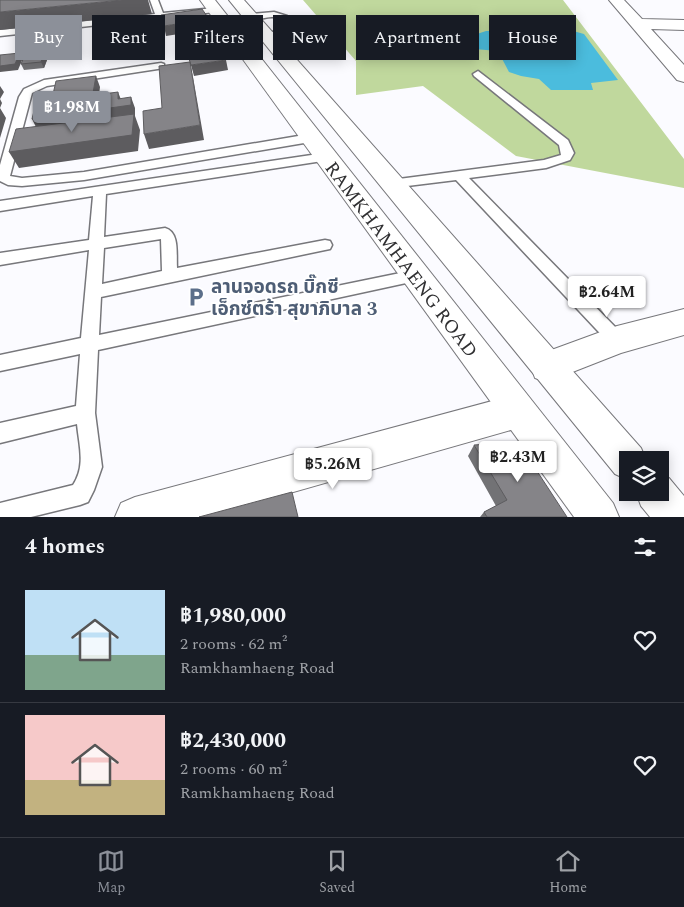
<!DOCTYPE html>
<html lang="en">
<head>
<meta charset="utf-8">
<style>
  :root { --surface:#171b24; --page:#20242c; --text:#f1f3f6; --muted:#9ea1a6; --line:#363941; --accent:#8c9099 }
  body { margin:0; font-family:Spectral,"Noto Sans Thai",serif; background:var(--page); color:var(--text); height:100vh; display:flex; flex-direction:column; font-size:19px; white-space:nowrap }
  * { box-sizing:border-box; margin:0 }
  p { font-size:16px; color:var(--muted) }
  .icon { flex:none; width:28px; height:28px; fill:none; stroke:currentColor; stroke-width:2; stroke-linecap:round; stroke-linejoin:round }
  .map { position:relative; height:517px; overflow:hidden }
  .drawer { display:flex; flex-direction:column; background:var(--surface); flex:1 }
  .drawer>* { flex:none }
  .banner { position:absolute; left:15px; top:15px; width:655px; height:45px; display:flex; gap:10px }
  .buttons { position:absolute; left:619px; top:451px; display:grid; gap:10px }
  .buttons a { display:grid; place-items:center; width:50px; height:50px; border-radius:0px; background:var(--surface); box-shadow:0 2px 12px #0003; font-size:25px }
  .price { position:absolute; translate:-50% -42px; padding:0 11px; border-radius:5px; background:#fff; color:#222; font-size:16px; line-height:32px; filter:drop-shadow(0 1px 2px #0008) }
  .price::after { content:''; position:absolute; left:50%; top:30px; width:15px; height:11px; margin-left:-8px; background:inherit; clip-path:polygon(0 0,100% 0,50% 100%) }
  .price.current { background:var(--accent); color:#fff }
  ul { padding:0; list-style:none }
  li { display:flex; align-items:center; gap:15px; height:125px; padding:0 25px }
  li+li { border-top:1px solid var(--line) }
  li span { display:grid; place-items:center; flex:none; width:140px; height:100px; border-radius:0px; color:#555 }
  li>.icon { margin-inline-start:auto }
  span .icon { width:60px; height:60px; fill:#fffc; stroke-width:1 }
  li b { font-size:21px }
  h2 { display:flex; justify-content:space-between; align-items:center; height:60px; padding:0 25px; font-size:21px }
  .pill { padding:0 18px; border-radius:0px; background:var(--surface); box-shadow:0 2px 12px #0003; font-size:18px; line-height:45px }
  .pill.current { background:var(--accent); color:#fff }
  .tab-bar { display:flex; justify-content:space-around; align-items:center; height:70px; border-top:1px solid var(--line); background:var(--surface); font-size:14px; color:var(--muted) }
  .tab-bar a { display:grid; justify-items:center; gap:2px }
  .tab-bar .current { color:var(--accent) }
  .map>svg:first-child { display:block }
  .green { fill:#c0d89d }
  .water { fill:#4bbcdd }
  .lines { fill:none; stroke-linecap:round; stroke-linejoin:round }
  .lane-casing { stroke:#77777b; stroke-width:3 }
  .street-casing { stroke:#77777b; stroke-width:2 }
  .primary-casing { stroke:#77777b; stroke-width:2 }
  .lane { fill:#fff; fill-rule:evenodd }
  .street { fill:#fff; fill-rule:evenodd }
  .primary { fill:#fff; fill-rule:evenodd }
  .wall { fill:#727275 }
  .shaded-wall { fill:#5d5c5f }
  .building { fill:#858488; stroke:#5d5c5f }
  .labels { text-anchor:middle; stroke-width:4; stroke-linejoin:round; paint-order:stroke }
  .street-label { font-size:19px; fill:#303032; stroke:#fff }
  .service-label { font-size:19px; font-weight:bold; fill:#4e5e75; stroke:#fff; text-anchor:start }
</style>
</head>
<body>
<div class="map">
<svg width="684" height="517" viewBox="0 0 684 517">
  <rect width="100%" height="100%" fill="#fbfbff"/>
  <path class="green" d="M303 0H563L684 159V188L516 156 423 86 356 95V61Z"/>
  <path class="water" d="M566 29 584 34 618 80 591 83 593 90H551L539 79 521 76 509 72 498 51 474 49 471 36 486 31Z"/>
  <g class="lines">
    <defs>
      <g id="lane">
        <path d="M150 0H158L163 13 215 8 219 10 215 12 0 36V30L155 14Z"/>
        <path d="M274 12 287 16 296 28 270 39H264V35L287 27C274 6 259 26 247 17L251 14Z"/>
        <path d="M161 63 164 64V68L47 86 32 93 10 176 22 178 84 172 310 134 316 138 310 142 84 180 22 186 8 185 0 181V165L19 97 24 89 44 80Z"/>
        <path d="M478 71 568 140 574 153 570 160 546 168 469 178 623 335 626 340 623 345 617 347 611 345 456 180 391 188 385 184 391 180 544 160 561 155 559 145 474 76 473 74Z"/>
        <path d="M325 153 331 157 329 160 106 194 104 237 165 228C180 232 176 255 177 268L325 240 330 241 332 245 330 249 325 250 101 297 99 335 415 270 420 272 423 276 420 280 98 350 95 413 102 467 94 490 88 502 80 505 31 517H0V503L73 485C86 466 79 445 77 424L0 443V423L76 406 80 354 0 371V355L81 338 89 250 0 265V253L89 240 93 196 0 211V201ZM161 239 162 271 102 284 104 248Z"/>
      </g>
      <g id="street">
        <path d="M609 0H624L642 19 684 20V30L651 29 684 65V82L677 80Z"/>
        <path d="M684 309V335L621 353 547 382 535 378 531 367 535 356 617 326Z"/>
        <path d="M518 394 530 399 536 411 530 423 518 428 206 517H115L121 503 135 497Z"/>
      </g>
      <g id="primary">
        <path d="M200 0H215L613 503 619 517H574Z"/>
        <path d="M229 0H244L641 448 646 460H628V480L615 474Z"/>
        <path d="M660 475 669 478 684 496V517H650L641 506 636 492H660Z"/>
      </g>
    </defs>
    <use href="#lane" class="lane-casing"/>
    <use href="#street" class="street-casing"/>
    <use href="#primary" class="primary-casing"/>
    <use href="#lane" class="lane"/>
    <use href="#street" class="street"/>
    <use href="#primary" class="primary"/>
  </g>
  <g class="wall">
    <path d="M44 54 47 60 44 68 24 70 21 64Z"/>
    <path d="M474 445 567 517H480L484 512 496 506 468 456Z"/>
  </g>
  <g class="shaded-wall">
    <path d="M122 0H148L152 14 0 30V12Z"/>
    <path d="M209 19 211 29 166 36 164 26Z"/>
    <path d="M57 28 62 38 58 51 31 54 26 43Z"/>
    <path d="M117 34 119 40 117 54 101 56 99 51Z"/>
    <path d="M20 53 23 58 18 70 0 72V66Z"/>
    <path d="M44 54 47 60 44 68 41 62Z"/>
    <path d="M226 60 228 70 194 76 191 65Z"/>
    <path d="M190 62 193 77 204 140 149 149 144 134 200 125Z"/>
    <path d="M96 76 100 87 98 104 57 110 52 99Z"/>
    <path d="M0 86 4 92 0 99Z"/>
    <path d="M118 92 122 102 131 97 135 108V116L140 130 138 151 19 168 9 152 38 131 32 119Z"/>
    <path d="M0 99 2 103 0 108 6 118 0 138Z"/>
  </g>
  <g class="building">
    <path d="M0 0H122L0 12Z"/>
    <path d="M202 9 209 19 164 26 161 15Z"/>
    <path d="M57 28 54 40 26 43 31 31Z"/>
    <path d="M117 34 115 49 99 51 103 35Z"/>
    <path d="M217 38 226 60 191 65 184 43Z"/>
    <path d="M20 53 15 64 0 66V55Z"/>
    <path d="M44 54 41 62 21 64 25 55Z"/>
    <path d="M190 62 200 125 144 134 143 111 162 108 159 66Z"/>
    <path d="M96 76 93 93 52 99 56 81Z"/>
    <path d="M118 92V99L131 97V105L32 119 36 103Z"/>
    <path d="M134 114 132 135 9 152 16 129Z"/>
    <path d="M518 442 567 517H487L484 512 507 500 474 445Z"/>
    <path d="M292 492 298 517H199Z"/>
  </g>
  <defs>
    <symbol id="parking-bare" viewBox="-9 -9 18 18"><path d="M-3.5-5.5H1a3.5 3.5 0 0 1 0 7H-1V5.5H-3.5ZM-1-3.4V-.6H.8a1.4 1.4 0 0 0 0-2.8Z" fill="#5c6f8a" stroke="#fff" stroke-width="2.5" paint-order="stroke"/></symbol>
  </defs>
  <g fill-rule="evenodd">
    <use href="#parking-bare" x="182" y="283" width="28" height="28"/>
  </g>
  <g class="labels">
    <g class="street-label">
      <text transform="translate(402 259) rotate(53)" y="7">RAMKHAMHAENG ROAD</text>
    </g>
    <g class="service-label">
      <text x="211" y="293">ลานจอดรถ บิ๊กซี<tspan x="211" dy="22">เอ็กซ์ตร้า สุขาภิบาล 3</tspan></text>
    </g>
  </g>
</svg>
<div class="buttons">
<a><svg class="icon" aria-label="layers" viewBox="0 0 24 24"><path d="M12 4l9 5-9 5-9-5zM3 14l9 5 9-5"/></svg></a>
</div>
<b class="price current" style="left:72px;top:133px">฿1.98M</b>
<b class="price" style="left:607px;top:318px">฿2.64M</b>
<b class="price" style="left:518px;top:483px">฿2.43M</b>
<b class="price" style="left:333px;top:490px">฿5.26M</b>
<div class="banner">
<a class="pill current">Buy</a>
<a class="pill">Rent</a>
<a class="pill">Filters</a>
<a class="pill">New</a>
<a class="pill">Apartment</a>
<a class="pill">House</a>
</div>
</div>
<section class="drawer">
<h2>4 homes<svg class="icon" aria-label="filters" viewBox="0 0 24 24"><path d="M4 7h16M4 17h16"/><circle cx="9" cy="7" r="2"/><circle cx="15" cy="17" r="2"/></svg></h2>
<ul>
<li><span style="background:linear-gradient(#bfe0f5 65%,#7fa58c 0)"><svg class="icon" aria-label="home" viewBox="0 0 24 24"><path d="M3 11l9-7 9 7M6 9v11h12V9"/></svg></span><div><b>฿1,980,000</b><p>2 rooms · 62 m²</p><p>Ramkhamhaeng Road</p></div><svg class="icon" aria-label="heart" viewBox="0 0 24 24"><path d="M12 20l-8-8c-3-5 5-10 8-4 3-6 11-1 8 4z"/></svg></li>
<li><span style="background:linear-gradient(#f6c9c9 65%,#c2b280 0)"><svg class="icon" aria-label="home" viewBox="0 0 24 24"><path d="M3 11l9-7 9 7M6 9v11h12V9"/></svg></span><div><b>฿2,430,000</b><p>2 rooms · 60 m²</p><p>Ramkhamhaeng Road</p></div><svg class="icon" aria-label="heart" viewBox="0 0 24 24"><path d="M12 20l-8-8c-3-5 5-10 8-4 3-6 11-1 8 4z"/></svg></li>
</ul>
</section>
<nav class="tab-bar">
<a class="current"><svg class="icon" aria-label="map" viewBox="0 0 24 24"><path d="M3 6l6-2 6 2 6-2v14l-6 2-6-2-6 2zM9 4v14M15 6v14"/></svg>Map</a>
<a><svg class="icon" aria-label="saved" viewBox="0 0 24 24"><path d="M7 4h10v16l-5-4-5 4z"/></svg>Saved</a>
<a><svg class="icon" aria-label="home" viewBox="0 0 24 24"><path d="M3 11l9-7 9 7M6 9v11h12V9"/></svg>Home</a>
</nav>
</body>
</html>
